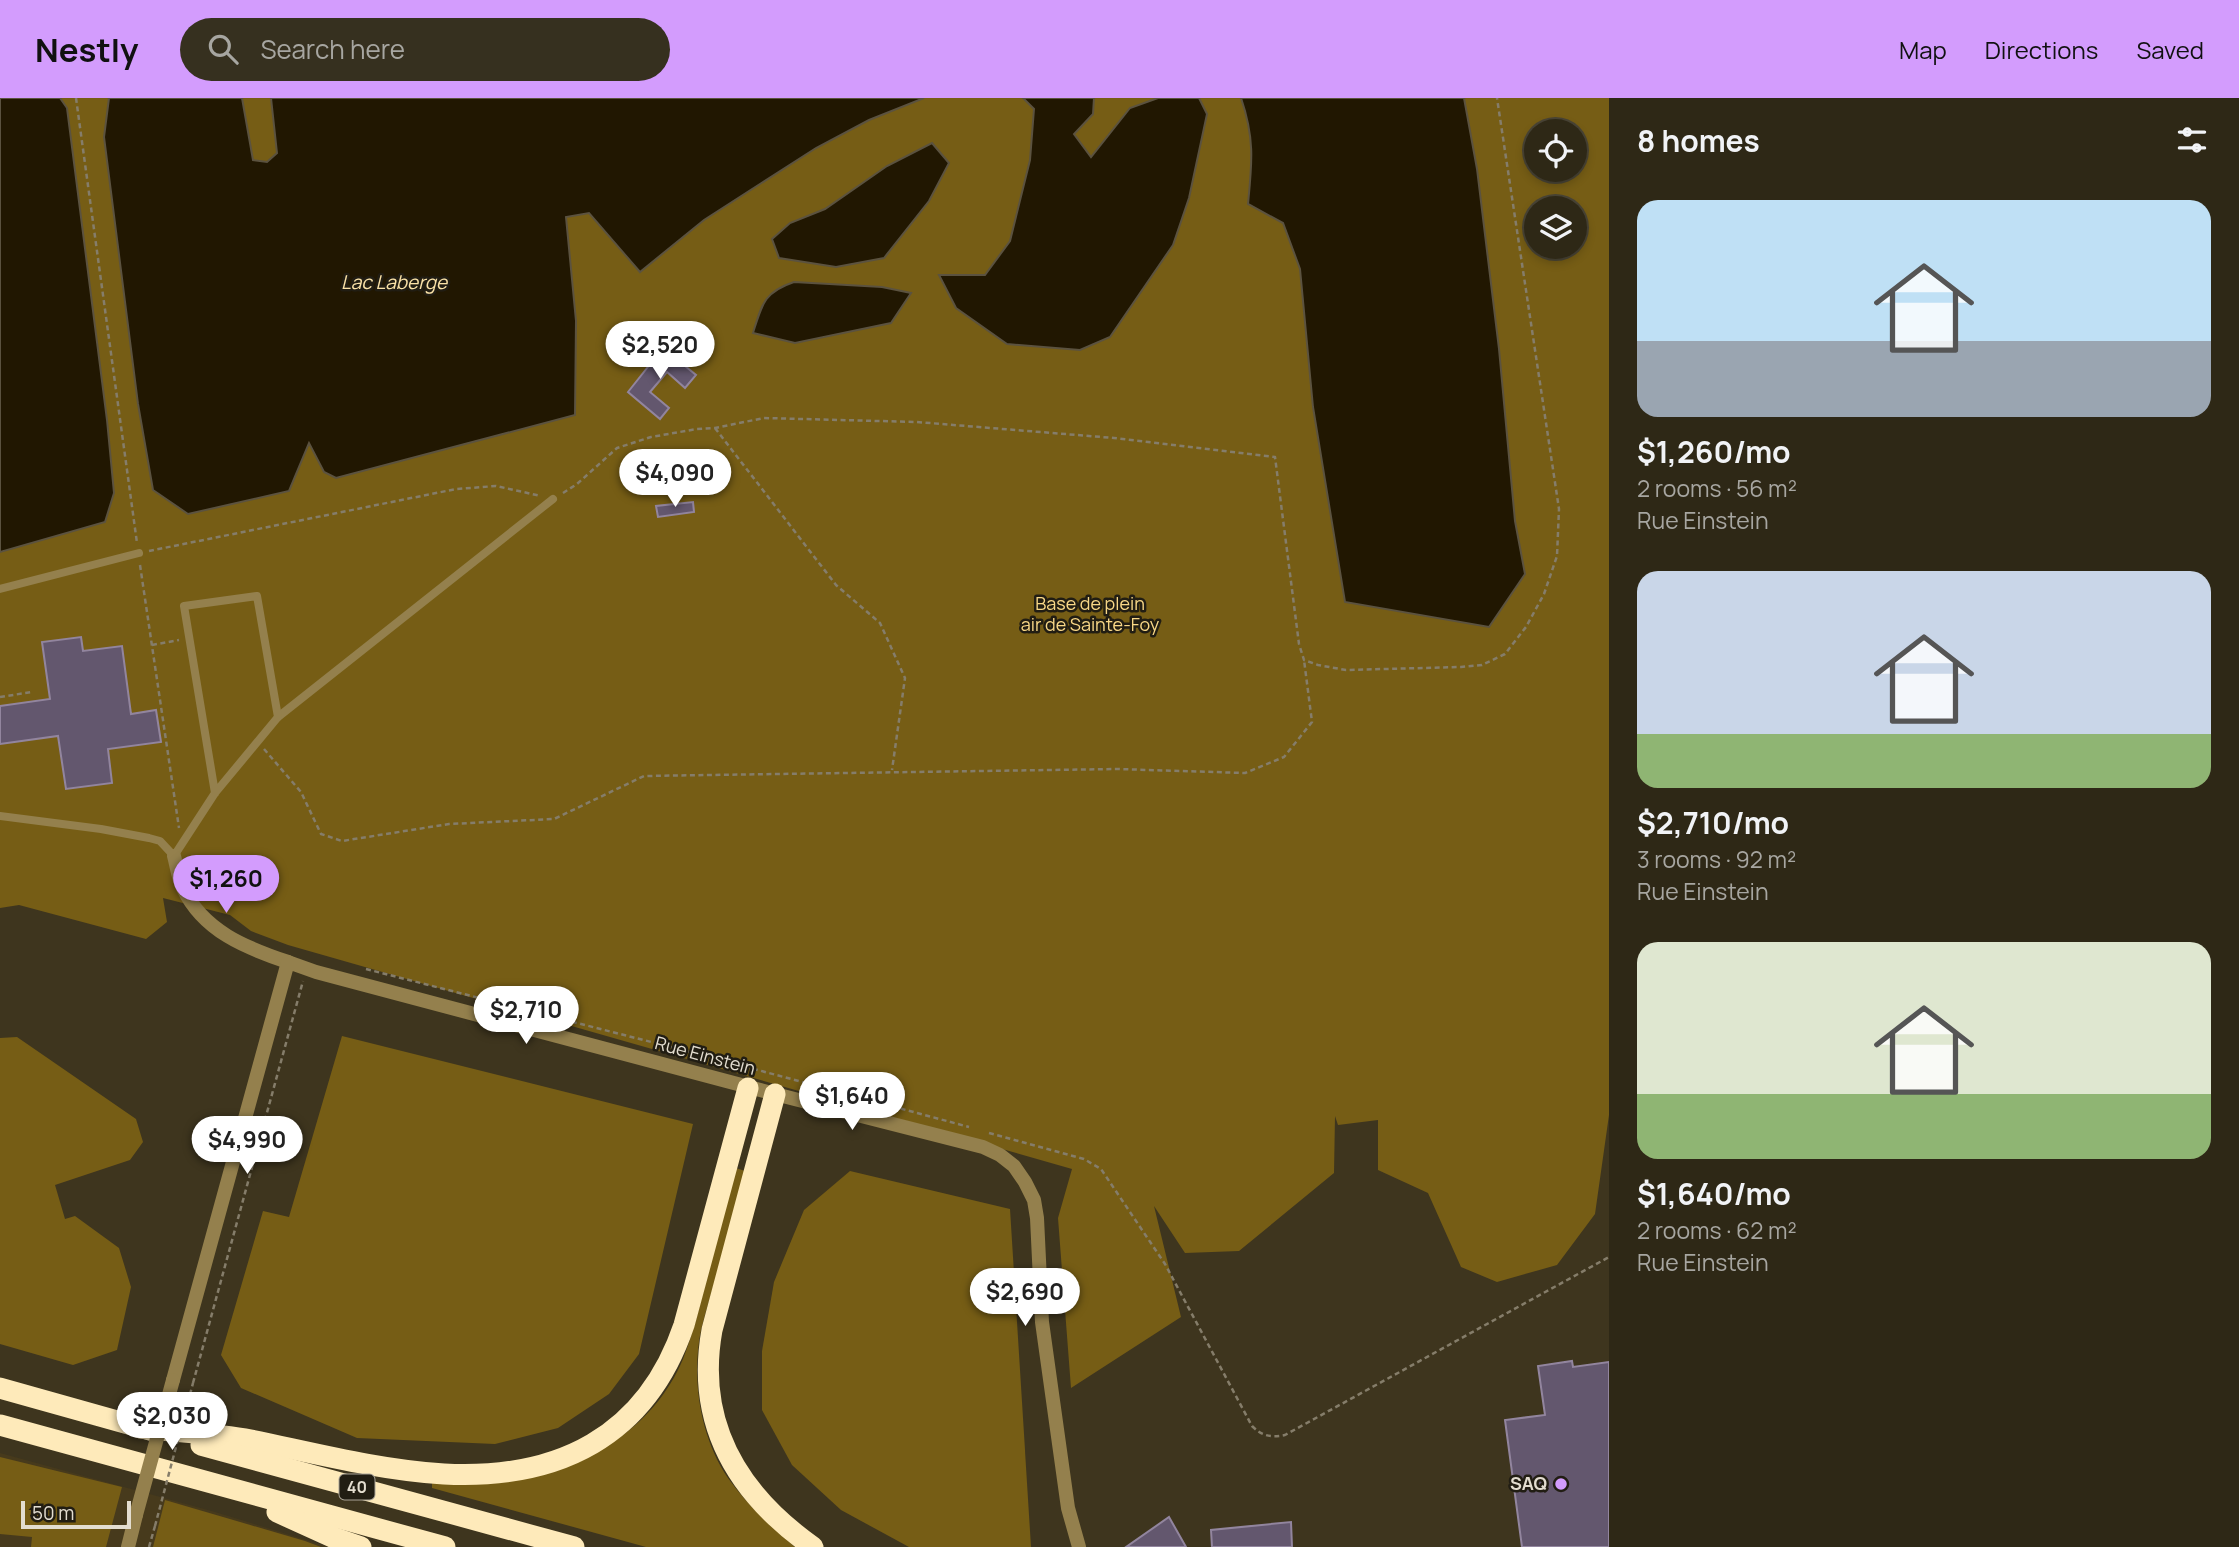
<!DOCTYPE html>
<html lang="en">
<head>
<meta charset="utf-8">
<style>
  :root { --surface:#2e2816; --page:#36301f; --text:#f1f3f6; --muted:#a7a6a1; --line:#494435; --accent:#d39cfd }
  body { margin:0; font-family:Manrope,sans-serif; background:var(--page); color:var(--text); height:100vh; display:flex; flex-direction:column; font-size:26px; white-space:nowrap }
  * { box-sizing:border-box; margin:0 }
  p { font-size:23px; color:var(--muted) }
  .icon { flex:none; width:38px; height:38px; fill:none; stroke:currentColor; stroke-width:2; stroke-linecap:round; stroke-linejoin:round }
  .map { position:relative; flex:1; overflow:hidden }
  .sheet { display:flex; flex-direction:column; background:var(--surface); width:630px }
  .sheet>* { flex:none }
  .fabs { position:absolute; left:1524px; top:21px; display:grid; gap:14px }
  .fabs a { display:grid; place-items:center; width:63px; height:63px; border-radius:50%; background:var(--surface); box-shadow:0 4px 10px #0003,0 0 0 2px var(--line); font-size:35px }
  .scale { position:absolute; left:21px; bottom:18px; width:110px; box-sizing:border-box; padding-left:7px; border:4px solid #e3ddd0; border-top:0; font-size:19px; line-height:24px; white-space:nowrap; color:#e3ddd0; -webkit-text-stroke:5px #211d13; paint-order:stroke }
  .price { position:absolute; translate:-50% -60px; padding:0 16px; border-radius:24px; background:#fff; color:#222; font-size:23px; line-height:46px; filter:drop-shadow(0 2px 4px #0008) }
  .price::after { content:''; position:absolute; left:50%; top:42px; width:21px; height:16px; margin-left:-10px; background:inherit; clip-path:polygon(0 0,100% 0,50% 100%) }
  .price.selected { background:var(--accent); color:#111 }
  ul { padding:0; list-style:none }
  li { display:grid; align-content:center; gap:14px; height:371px; padding:0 28px }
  li span { display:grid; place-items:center; height:217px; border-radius:21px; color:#555 }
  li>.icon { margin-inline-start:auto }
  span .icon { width:126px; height:126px; fill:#fffc; stroke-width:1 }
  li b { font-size:30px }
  h2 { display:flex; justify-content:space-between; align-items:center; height:84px; padding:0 28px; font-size:30px }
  header { display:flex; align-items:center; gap:42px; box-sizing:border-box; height:98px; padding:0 35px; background:var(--accent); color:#111 }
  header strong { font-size:33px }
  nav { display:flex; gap:38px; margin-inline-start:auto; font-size:24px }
  .search { width:490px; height:63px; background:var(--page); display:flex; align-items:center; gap:18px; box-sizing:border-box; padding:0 24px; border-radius:38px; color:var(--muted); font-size:26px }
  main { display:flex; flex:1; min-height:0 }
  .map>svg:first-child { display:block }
  .built { fill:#473a1c }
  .green { fill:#765d15; fill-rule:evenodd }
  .water { fill:#211701; stroke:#5b523f; stroke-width:2 }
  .building { fill:#63576e; stroke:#92859e; stroke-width:2 }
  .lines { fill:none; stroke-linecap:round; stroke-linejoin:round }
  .path { stroke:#857d6a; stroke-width:2.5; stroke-dasharray:5 3.5; stroke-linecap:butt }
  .service { stroke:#94804d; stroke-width:8 }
  .minor { stroke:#94804d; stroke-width:14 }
  .tertiary { stroke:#94804d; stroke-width:14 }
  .motorway { stroke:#feeaba; stroke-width:21 }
  .path-bridge { stroke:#857d6a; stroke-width:2.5; stroke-dasharray:5 3.5; stroke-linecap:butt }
  .tertiary-bridge { stroke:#94804d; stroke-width:14 }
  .poi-dot { fill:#d39cfd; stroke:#211d13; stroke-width:2.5 }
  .labels { text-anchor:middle; stroke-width:5; stroke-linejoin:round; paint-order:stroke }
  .shield { fill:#211d13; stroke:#a9a397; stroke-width:2 }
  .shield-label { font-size:16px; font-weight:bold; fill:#e3ddd0 }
  .park-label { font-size:18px; fill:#f9d887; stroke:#211d13 }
  .street-label { font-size:18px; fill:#e3ddd0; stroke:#211d13 }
  .poi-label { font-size:18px; font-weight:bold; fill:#e3ddd0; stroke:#211d13; text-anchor:end }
  .water-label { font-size:19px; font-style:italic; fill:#fae2a7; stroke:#211d13 }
</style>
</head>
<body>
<header>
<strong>Nestly</strong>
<div class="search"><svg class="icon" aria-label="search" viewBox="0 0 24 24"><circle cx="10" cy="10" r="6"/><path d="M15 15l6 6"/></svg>Search here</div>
<nav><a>Map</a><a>Directions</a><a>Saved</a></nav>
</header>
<main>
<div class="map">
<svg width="1609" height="1449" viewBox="0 0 1609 1449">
  <rect width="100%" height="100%" fill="#3e351e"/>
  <path class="built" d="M0 1355 215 1414 329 1449H0Z"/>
  <g class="green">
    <path d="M0 0H1609V1017L1595 1116 1557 1167 1497 1184 1461 1169 1428 1095 1378 1072V1022L1338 1027 1335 1018 1334 1075 1239 1153 1185 1155 1154 1108 1181 1219 1071 1290 1058 1120 1072 1071 288 847 251 833 230 817 163 800 167 824 146 841 19 807 0 810ZM1536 33H1575V72H1536ZM1536 110H1575V149H1536Z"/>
    <path d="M342 938 693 1026 639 1256 609 1296 558 1330 495 1346 357 1340 241 1290 221 1257 263 1113 289 1119Z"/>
    <path d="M17 939 136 1021 143 1044 130 1062 55 1087 65 1121 75 1118 119 1150 131 1189 117 1252 73 1267 0 1246V940Z"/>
    <path d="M736 1070 745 1073C736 1106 727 1138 718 1171 713 1191 706 1211 701 1232 691 1280 700 1339 728 1380 747 1407 771 1428 795 1449H646L432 1390V1383C459 1385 486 1388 512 1383 584 1371 654 1331 683 1261 693 1236 699 1210 706 1184 716 1146 726 1108 736 1070Z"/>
    <path d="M850 1073 1010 1111 1031 1449H909L841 1412 792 1367 762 1312V1253L774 1184 804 1112Z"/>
    <path d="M0 1359 122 1389 106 1449H31L32 1439 0 1436Z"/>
    <path d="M165 1402 305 1443 321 1449H153Z"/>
  </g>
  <g class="water">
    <path d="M0 0H60L67 10 107 322 114 395 105 424 0 454Z"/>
    <path d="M109 0H242L253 62 267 64 277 55 271 0H924L869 22 816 50 704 122 640 174 589 115 566 119 576 223 575 317 336 380 324 374 309 345 289 393 188 416 153 392 138 306 104 39Z"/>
    <path d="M1023 0H1094L1093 16 1074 36 1091 59 1130 10 1158 0H1199L1207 16 1189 100 1173 147 1110 239 1080 252 1007 246 956 210 939 177H985L1010 143 1030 62 1034 11Z"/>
    <path d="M1241 0H1464L1477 71 1499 251 1515 423 1525 476 1489 529 1345 504 1313 309 1300 171 1283 125 1248 106C1252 65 1255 41 1241 0Z"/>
    <path d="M932 45 949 65 929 103 884 160 836 169 779 160 772 141 790 125 825 111 887 68Z"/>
    <path d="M794 184 882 189 911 195 891 225 795 245 753 235C762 206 764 194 794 184Z"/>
  </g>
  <g class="building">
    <path d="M663 250 696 277 685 290 667 274 650 294 669 310 660 321 628 294Z"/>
    <path d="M693 404 694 414 658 419 656 408Z"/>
    <path d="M81 539 83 553 122 548 131 616 156 612 161 644 108 651 112 685 66 691 58 638 0 646V608L50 601 42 544Z"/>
    <path d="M1572 1263 1573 1269 1609 1264V1449H1522L1505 1322 1545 1317 1538 1268Z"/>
    <path d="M1169 1419 1186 1449H1126Z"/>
    <path d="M1291 1424 1292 1449H1212L1211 1432Z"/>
  </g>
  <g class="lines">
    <g class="path">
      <path d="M76 0 137 445"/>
      <path d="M715 330 836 487 880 525 905 580 892 672"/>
      <path d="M563 395 577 386 617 350 651 339 697 331 715 330 764 320 917 324 1114 340 1275 359 1299 546 1304 562 1318 567 1346 572 1461 569 1482 567 1505 556 1526 529 1544 496 1557 458 1559 411 1497 0"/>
      <path d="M149 453 456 391 496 388 541 398"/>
      <path d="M140 467 179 730"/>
      <path d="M152 547 179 542"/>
      <path d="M0 599 32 594"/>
      <path d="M264 651 301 694 321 736 342 743 449 726 554 721 644 678 1117 671 1245 675 1284 659 1312 624 1304 562"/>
      <path d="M366 871 706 958 969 1029"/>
      <path d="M989 1035 1084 1061 1101 1071 1165 1166 1252 1328C1262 1338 1271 1340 1285 1337L1609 1159"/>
      <path d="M193 1285 303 883"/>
      <path d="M149 1449 155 1428"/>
    </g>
    <g class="service">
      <path d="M0 491 139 455"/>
      <path d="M278 619 553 401"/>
      <path d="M0 718 101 731 149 740 160 743 174 758 215 695 278 619 257 498 184 508 215 695"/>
    </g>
    <g class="minor">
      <path d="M174 758C177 769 178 780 183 790 203 833 246 850 288 864"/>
      <path d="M775 996 983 1049 1000 1057 1014 1068 1025 1084 1034 1102 1037 1120 1042 1224 1068 1410 1079 1449"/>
    </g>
    <g class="tertiary">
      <path d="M173 1282 288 864 316 874 775 996"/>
      <path d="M128 1449 136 1417"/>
    </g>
    <g class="motorway">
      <path d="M775 996 712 1232C695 1326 738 1396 813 1449"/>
      <path d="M0 1290 153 1333"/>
      <path d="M0 1327 445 1449"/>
      <path d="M140 1330C176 1334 215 1335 251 1342 314 1355 379 1372 444 1376 558 1382 646 1339 684 1227L748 990"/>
      <path d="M201 1347 574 1449"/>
      <path d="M277 1414 332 1439 361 1449"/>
    </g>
    <path class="path-bridge" d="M155 1428 193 1285"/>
    <path class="tertiary-bridge" d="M136 1417 173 1282"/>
  </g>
  <circle class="poi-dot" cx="1561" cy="1386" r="7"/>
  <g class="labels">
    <rect class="shield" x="339.5" y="1376.5" width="35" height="25" rx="5"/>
    <g class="shield-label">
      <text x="357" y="1395">40</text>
    </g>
    <g class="park-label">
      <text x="1090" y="512">Base de plein<tspan x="1090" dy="21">air de Sainte-Foy</tspan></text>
    </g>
    <g class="street-label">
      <text transform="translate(705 958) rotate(15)" y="6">Rue Einstein</text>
    </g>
    <g class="poi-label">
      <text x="1547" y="1392">SAQ</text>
    </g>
    <g class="water-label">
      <text x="394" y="191">Lac Laberge</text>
    </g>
  </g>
</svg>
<div class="fabs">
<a><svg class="icon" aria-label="locate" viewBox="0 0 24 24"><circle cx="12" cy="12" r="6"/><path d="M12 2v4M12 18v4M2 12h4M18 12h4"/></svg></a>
<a><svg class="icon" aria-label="layers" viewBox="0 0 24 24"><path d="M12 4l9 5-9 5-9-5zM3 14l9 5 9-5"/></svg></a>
</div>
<div class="scale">50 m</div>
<b class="price" style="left:660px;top:283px">$2,520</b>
<b class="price" style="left:675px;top:411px">$4,090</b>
<b class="price selected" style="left:226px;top:817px">$1,260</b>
<b class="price" style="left:526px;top:948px">$2,710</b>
<b class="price" style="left:852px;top:1034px">$1,640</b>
<b class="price" style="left:247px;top:1078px">$4,990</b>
<b class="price" style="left:1025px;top:1230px">$2,690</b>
<b class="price" style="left:172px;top:1354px">$2,030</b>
</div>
<section class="sheet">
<h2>8 homes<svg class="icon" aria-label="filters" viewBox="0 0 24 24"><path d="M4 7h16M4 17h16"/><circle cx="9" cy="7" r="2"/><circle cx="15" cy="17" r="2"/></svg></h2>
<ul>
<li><span style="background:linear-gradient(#bfe0f5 65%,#9aa5b1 0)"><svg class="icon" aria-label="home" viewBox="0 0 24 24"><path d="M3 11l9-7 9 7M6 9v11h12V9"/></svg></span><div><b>$1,260/mo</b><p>2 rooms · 56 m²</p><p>Rue Einstein</p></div></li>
<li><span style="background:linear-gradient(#c9d6e8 75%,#8fb573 0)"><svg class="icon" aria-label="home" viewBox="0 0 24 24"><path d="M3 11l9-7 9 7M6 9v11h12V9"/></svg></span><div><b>$2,710/mo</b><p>3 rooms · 92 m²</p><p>Rue Einstein</p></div></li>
<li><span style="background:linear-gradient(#dfe7d0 70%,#8fb573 0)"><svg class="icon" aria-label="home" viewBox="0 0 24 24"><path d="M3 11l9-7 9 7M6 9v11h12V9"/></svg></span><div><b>$1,640/mo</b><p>2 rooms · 62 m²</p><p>Rue Einstein</p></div></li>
</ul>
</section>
</main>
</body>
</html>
